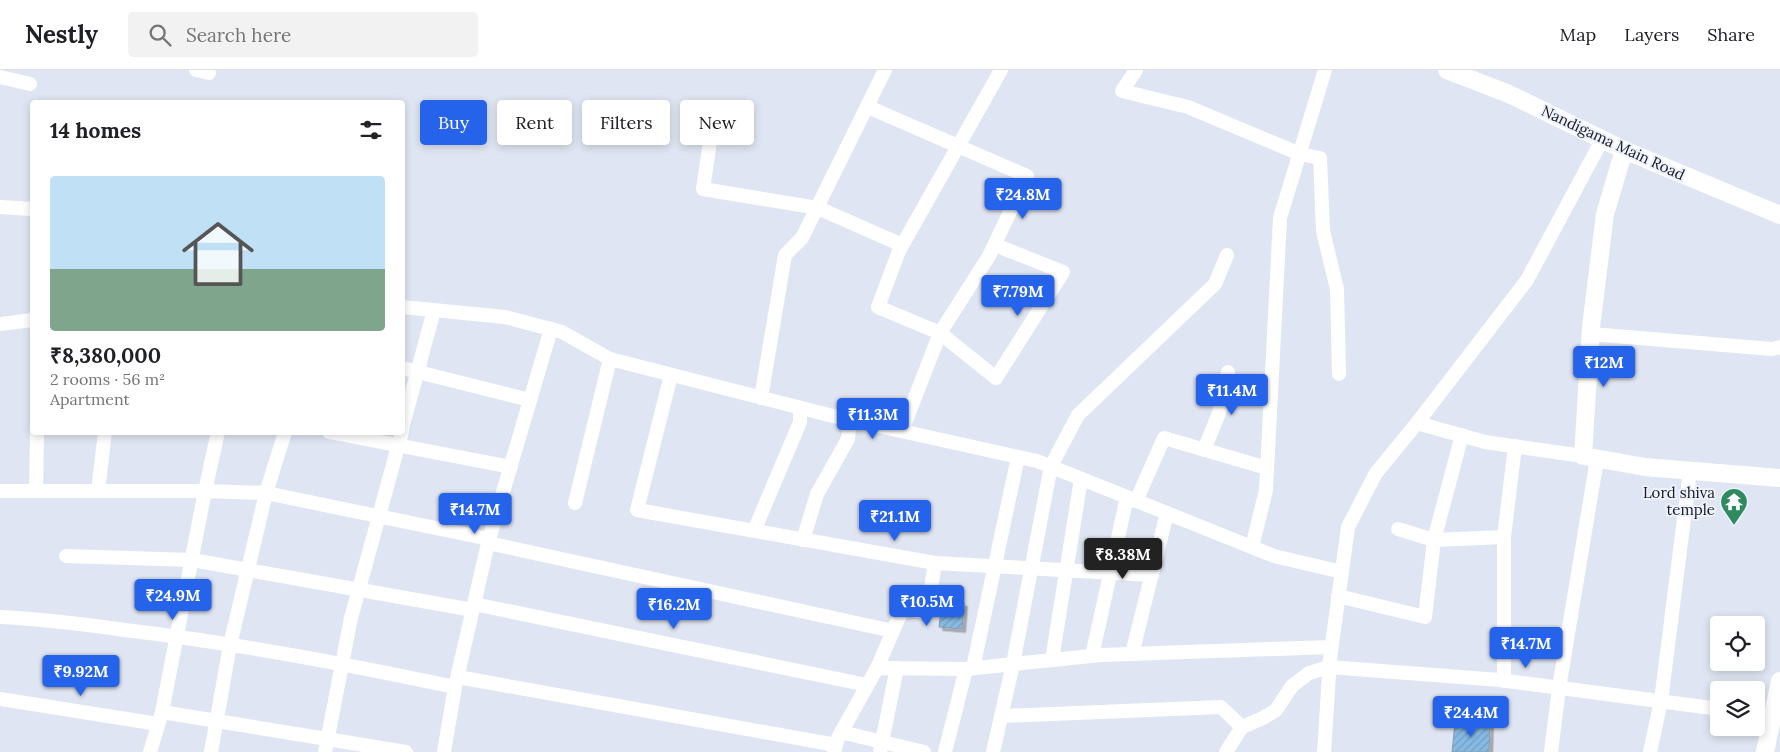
<!DOCTYPE html>
<html lang="en">
<head>
<meta charset="utf-8">
<style>
  :root { --surface:#fff; --page:#f2f2f2; --text:#202124; --muted:#757577; --line:#e0e0e0; --accent:#2563eb }
  body { margin:0; font-family:Lora,serif; background:var(--page); color:var(--text); height:100vh; display:flex; flex-direction:column; font-size:19px; white-space:nowrap }
  * { box-sizing:border-box; margin:0 }
  p { font-size:16px; color:var(--muted) }
  .icon { flex:none; width:28px; height:28px; fill:none; stroke:currentColor; stroke-width:2; stroke-linecap:round; stroke-linejoin:round }
  .map { position:relative; flex:1; overflow:hidden }
  .sheet { position:absolute; left:30px; top:30px; width:375px; height:335px; display:flex; flex-direction:column; background:var(--surface); border-radius:5px; box-shadow:0 2px 8px #0003 }
  .sheet>* { flex:none }
  .guide { position:absolute; left:420px; top:30px; width:475px; height:45px; display:flex; gap:10px }
  .buttons { position:absolute; left:1710px; top:546px; display:grid; gap:10px }
  .buttons a { display:grid; place-items:center; width:55px; height:55px; border-radius:5px; background:var(--surface); box-shadow:0 2px 8px #0003; font-size:25px }
  .price { position:absolute; translate:-50% -42px; padding:0 11px; border-radius:5px; background:var(--accent); color:#fff; font-size:16px; line-height:32px; filter:drop-shadow(0 1px 2px #0008) }
  .price::after { content:''; position:absolute; left:50%; top:30px; width:15px; height:11px; margin-left:-8px; background:inherit; clip-path:polygon(0 0,100% 0,50% 100%) }
  .price.selected { background:#222; color:#fff }
  ul { padding:0; list-style:none }
  li { display:grid; align-content:center; gap:10px; height:265px; padding:0 20px }
  li span { display:grid; place-items:center; height:155px; border-radius:5px; color:#555 }
  li>.icon { margin-inline-start:auto }
  span .icon { width:90px; height:90px; fill:#fffc; stroke-width:1 }
  li b { font-size:21px }
  h2 { display:flex; justify-content:space-between; align-items:center; height:60px; padding:0 20px; font-size:21px }
  .pill { padding:0 18px; border-radius:5px; background:var(--surface); box-shadow:0 2px 8px #0003; font-size:18px; line-height:45px }
  .pill.selected { background:var(--accent); color:#fff }
  header { display:flex; align-items:center; gap:30px; box-sizing:border-box; height:70px; padding:0 25px; background:var(--surface); border-bottom:1px solid var(--line) }
  header strong { font-size:24px }
  nav { display:flex; gap:28px; margin-inline-start:auto; font-size:18px }
  .search { width:350px; height:45px; background:var(--page); display:flex; align-items:center; gap:12px; box-sizing:border-box; padding:0 18px; border-radius:5px; color:var(--muted); font-size:19px }
  .map>svg:first-child { display:block }
  .building { fill:url(#building-hatch); stroke:#909ba5; filter:url(#shadow) }
  .lines { fill:none; stroke-linecap:round; stroke-linejoin:round }
  .minor { stroke:#fff; stroke-width:14 }
  .tertiary { stroke:#fff; stroke-width:18 }
  .labels { text-anchor:middle; stroke-width:4; stroke-linejoin:round; paint-order:stroke }
  .street-label { font-size:15px; fill:#181a1f; stroke:#edf2fd }
  .poi-label { font-size:15px; fill:#181a1f; stroke:#edf2fd; text-anchor:end }
</style>
</head>
<body>
<header>
<strong>Nestly</strong>
<div class="search"><svg class="icon" aria-label="search" viewBox="0 0 24 24"><circle cx="10" cy="10" r="6"/><path d="M15 15l6 6"/></svg>Search here</div>
<nav><a>Map</a><a>Layers</a><a>Share</a></nav>
</header>
<div class="map">
<svg width="1780" height="682" viewBox="0 0 1780 682">
  <defs>
    <pattern id="building-hatch" width="6" height="6" patternUnits="userSpaceOnUse" patternTransform="scale(1.25)"><rect width="6" height="6" fill="#86bae4"/><path d="M-1 1l2-2M0 6l6-6M5 7l2-2" fill="none" stroke="#739fc3"/></pattern>
    <filter id="shadow"><feDropShadow dx="3.5" dy="3.5" stdDeviation="0" flood-color="#0004"/></filter>
  </defs>
  <rect width="100%" height="100%" fill="#dfe5f2"/>
  <g class="building">
    <path d="M942 531 964 533 962 559 939 557Z"/>
    <path d="M1455 652 1490 654 1489 682H1452Z"/>
  </g>
  <g class="lines">
    <g class="minor">
      <path d="M196 0 209 3"/>
      <path d="M1136 0 1122 21 1188 37 1300 84 1320 88 1323 161 1337 219 1339 304"/>
      <path d="M0 7 30 14"/>
      <path d="M868 37 1027 106 989 186 940 263 996 308 1063 202 995 175"/>
      <path d="M712 58 703 119 818 138 902 175"/>
      <path d="M0 137 32 139"/>
      <path d="M402 237 505 247 562 262 610 289 829 345 1037 391 1274 486 1342 502"/>
      <path d="M0 254 32 250"/>
      <path d="M1591 264 1772 279 1780 277"/>
      <path d="M402 298 530 330"/>
      <path d="M671 305 637 440 935 493 1152 505"/>
      <path d="M761 328 785 185 802 168 885 0"/>
      <path d="M1417 353 1485 372 1583 386"/>
      <path d="M402 359 434 240"/>
      <path d="M902 361 940 263 878 237 899 181 1001 0"/>
      <path d="M218 362 205 421 266 423 489 469"/>
      <path d="M329 362 511 397"/>
      <path d="M1204 380 1219 343 1228 302"/>
      <path d="M0 421H205L162 642 150 682"/>
      <path d="M36 421 37 362"/>
      <path d="M98 421 105 362"/>
      <path d="M1136 431 1164 368 1267 398"/>
      <path d="M575 433 610 289"/>
      <path d="M1398 459 1434 470 1504 467"/>
      <path d="M754 461 800 352V338"/>
      <path d="M803 470 817 424 848 369 850 350"/>
      <path d="M488 473 893 561"/>
      <path d="M1252 477 1266 420 1280 148 1325 0"/>
      <path d="M66 486 192 490 473 540"/>
      <path d="M1338 526 1425 547 1434 470 1462 365"/>
      <path d="M474 534 867 615"/>
      <path d="M0 547C42 549 83 554 125 560 236 573 346 594 455 617"/>
      <path d="M1132 584 1167 443"/>
      <path d="M1092 586 1127 427"/>
      <path d="M1052 590 1081 409"/>
      <path d="M877 598 903 538 927 543 935 493"/>
      <path d="M973 598 1018 387"/>
      <path d="M458 607 836 675"/>
      <path d="M1504 611V467L1515 376"/>
      <path d="M0 629 158 654"/>
      <path d="M162 642 406 682"/>
      <path d="M1756 645 1780 648"/>
      <path d="M1001 646 1221 637 1242 657"/>
      <path d="M841 662 924 682"/>
      <path d="M211 682 230 575 266 423 285 362"/>
      <path d="M325 682 351 548 402 362"/>
      <path d="M444 682 455 617 488 473 551 259"/>
      <path d="M834 682 838 668 877 598 966 599 1101 585 1331 577"/>
      <path d="M880 682 897 598"/>
      <path d="M945 682 966 599"/>
      <path d="M993 682 1013 594 1051 396 1078 345 1215 214 1227 185"/>
      <path d="M1226 682 1242 657 1263 648 1276 640 1292 616 1309 603 1329 597 1500 610 1719 639"/>
      <path d="M1324 682 1330 589 1348 457 1376 403 1417 353 1527 210 1602 70"/>
      <path d="M1551 682 1559 618 1597 389"/>
      <path d="M1650 682 1661 631 1690 401"/>
    </g>
    <g class="tertiary">
      <path d="M1447 0 1509 24 1624 80 1780 145"/>
      <path d="M1624 80 1605 144 1591 257 1583 386 1645 397 1780 408"/>
      <path d="M1765 682 1780 611"/>
    </g>
  </g>
  <defs>
    <symbol id="temple-pin" viewBox="-11 -11 22 30"><path d="M0 17L-7.5 6A9.5 9.5 0 1 1 7.5 6Z" fill="#2f8a60" stroke="#edf2fd"/><path d="M0-6L5-2H3V0L6.5 2.5H4V6H1.5V3h-3V6H-4V2.5H-6.5L-3 0V-2H-5Z" fill="#fff"/></symbol>
  </defs>
  <g fill-rule="evenodd">
    <use href="#temple-pin" x="1718" y="416" width="32" height="43"/>
  </g>
  <g class="labels">
    <g class="street-label">
      <text transform="translate(1613 73) rotate(25)" y="5">Nandigama Main Road</text>
    </g>
    <g class="poi-label">
      <text x="1715" y="428">Lord shiva<tspan x="1715" dy="17">temple</tspan></text>
    </g>
  </g>
</svg>
<div class="buttons">
<a><svg class="icon" aria-label="locate" viewBox="0 0 24 24"><circle cx="12" cy="12" r="6"/><path d="M12 2v4M12 18v4M2 12h4M18 12h4"/></svg></a>
<a><svg class="icon" aria-label="layers" viewBox="0 0 24 24"><path d="M12 4l9 5-9 5-9-5zM3 14l9 5 9-5"/></svg></a>
</div>
<b class="price" style="left:1023px;top:150px">₹24.8M</b>
<b class="price" style="left:1018px;top:247px">₹7.79M</b>
<b class="price" style="left:1604px;top:318px">₹12M</b>
<b class="price" style="left:1232px;top:346px">₹11.4M</b>
<b class="price" style="left:873px;top:370px">₹11.3M</b>
<b class="price" style="left:475px;top:465px">₹14.7M</b>
<b class="price" style="left:895px;top:472px">₹21.1M</b>
<b class="price selected" style="left:1123px;top:510px">₹8.38M</b>
<b class="price" style="left:173px;top:551px">₹24.9M</b>
<b class="price" style="left:927px;top:557px">₹10.5M</b>
<b class="price" style="left:674px;top:560px">₹16.2M</b>
<b class="price" style="left:1526px;top:599px">₹14.7M</b>
<b class="price" style="left:81px;top:627px">₹9.92M</b>
<b class="price" style="left:1471px;top:668px">₹24.4M</b>
<div class="guide">
<a class="pill selected">Buy</a>
<a class="pill">Rent</a>
<a class="pill">Filters</a>
<a class="pill">New</a>
</div>
<section class="sheet">
<h2>14 homes<svg class="icon" aria-label="filters" viewBox="0 0 24 24"><path d="M4 7h16M4 17h16"/><circle cx="9" cy="7" r="2"/><circle cx="15" cy="17" r="2"/></svg></h2>
<ul>
<li><span style="background:linear-gradient(#bfe0f5 60%,#7fa58c 0)"><svg class="icon" aria-label="home" viewBox="0 0 24 24"><path d="M3 11l9-7 9 7M6 9v11h12V9"/></svg></span><div><b>₹8,380,000</b><p>2 rooms · 56 m²</p><p>Apartment</p></div></li>
</ul>
</section>
</div>
</body>
</html>
